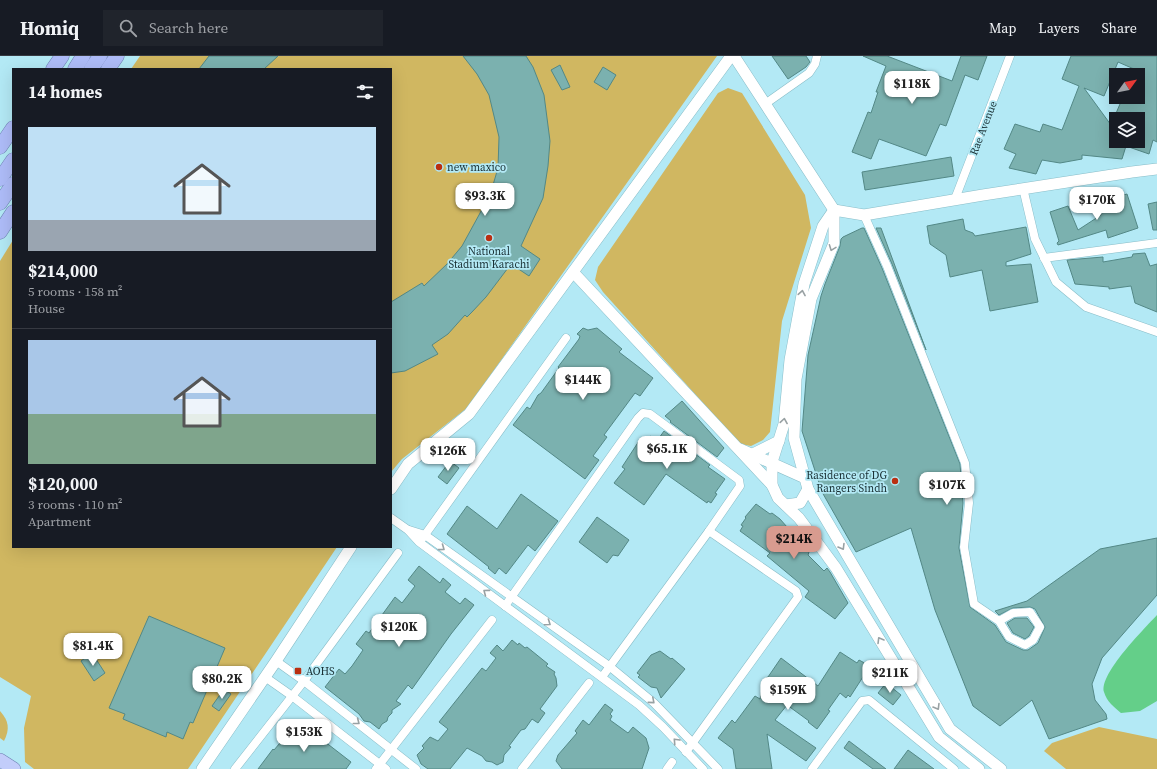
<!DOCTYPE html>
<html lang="en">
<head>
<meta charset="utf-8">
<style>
  :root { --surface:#171b24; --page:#20242c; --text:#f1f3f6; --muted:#9ea1a6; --line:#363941; --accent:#d89b8f }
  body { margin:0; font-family:"Source Serif 4",serif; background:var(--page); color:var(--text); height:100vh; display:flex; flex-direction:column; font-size:15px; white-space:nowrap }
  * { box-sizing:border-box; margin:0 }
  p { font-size:13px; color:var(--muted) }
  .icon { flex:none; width:22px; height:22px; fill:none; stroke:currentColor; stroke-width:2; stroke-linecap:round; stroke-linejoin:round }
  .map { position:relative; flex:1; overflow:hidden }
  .sheet { position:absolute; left:12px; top:12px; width:380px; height:480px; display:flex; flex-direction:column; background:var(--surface); border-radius:0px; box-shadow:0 4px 16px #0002 }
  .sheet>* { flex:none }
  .needle { width:26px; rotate:57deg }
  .tools { position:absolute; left:1109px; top:12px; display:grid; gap:8px }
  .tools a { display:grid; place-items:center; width:36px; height:36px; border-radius:0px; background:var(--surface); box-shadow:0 4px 16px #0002; font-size:20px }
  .price { position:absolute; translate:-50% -34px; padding:0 9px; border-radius:8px; background:#fff; color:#222; font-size:13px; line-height:26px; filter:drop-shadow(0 1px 2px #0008) }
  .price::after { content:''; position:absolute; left:50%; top:24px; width:12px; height:9px; margin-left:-6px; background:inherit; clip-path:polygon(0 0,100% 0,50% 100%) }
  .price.selected { background:var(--accent); color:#111 }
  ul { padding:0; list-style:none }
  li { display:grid; align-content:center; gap:8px; height:212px; padding:0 16px }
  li+li { border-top:1px solid var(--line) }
  li span { display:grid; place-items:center; height:124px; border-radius:0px; color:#555 }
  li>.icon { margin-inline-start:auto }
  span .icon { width:72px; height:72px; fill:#fffc; stroke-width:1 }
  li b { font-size:17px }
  h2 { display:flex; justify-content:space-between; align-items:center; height:48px; padding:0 16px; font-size:17px }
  header { display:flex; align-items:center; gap:24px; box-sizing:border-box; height:56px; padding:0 20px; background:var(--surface); border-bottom:1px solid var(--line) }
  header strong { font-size:19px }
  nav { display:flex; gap:22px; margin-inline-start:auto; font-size:14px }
  .search { width:280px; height:36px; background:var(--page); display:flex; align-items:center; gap:10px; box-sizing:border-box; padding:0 14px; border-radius:0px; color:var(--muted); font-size:15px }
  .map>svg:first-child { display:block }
  .green { fill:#d0b761 }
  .water { fill:#64cf89 }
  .building { fill:#7bb1af; stroke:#538886; fill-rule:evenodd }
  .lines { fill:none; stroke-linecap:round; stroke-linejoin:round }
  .minor-casing { stroke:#89bdc8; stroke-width:9 }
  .tertiary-casing { stroke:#89bdc8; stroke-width:12 }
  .primary-casing { stroke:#6d80b2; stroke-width:14 }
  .trunk-casing { stroke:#6d80b2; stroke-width:15 }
  .minor { stroke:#fff; stroke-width:8 }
  .tertiary { stroke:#fff; stroke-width:11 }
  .primary { stroke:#c2cdfa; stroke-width:13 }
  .trunk { stroke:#aebcf8; stroke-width:14 }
  .oneway { stroke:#98a1a3 }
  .poi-dot { fill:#ba2f11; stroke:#b3e9f5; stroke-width:1.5 }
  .labels { text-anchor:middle; stroke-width:3.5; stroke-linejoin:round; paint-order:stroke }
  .street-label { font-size:11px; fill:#192f33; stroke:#b3e9f5 }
  .poi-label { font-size:11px; fill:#192f33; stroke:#b3e9f5; text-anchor:start }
</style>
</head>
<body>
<header>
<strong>Homiq</strong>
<div class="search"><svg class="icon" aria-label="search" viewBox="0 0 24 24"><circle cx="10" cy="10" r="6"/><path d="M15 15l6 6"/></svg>Search here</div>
<nav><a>Map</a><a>Layers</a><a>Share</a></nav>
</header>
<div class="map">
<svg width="1157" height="713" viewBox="0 0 1157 713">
  <rect width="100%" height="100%" fill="#b3e9f5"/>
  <g class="green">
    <path d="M140 0H717L467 352 402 403 391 416V13H131Z"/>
    <path d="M728 32 742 37 805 139 811 172 782 265 770 376 763 384 751 390 740 388 603 236 595 224 598 211 718 37Z"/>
    <path d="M13 184V491H337L188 713H34L25 706 24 672 31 640 0 621V205Z"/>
    <path d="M0 655C9 665 10 673 4 685L0 682Z"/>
    <path d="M1099 671 1157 683V713H1066L1044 695 1052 687Z"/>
  </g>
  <path class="water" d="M1157 559V645L1140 655 1121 657C1114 651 1107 646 1104 636 1099 618 1144 573 1157 559Z"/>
  <g class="building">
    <path d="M209 0H278L264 13H199Z"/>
    <path d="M463 0H526L533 11 544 39 550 85 548 110 543 142 521 190 540 203 529 220 511 208 486 241 472 256 467 261 465 259 448 278 432 289 438 298 405 315 391 317V246L422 227 424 230 447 208 462 190 485 148 493 129 498 112 499 81 489 39 477 18Z"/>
    <path d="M772 0H806L810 6 806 11 788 23Z"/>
    <path d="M863 0H887L952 25 961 0H987L978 24 965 19 946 70 940 68 926 100 879 83 871 103 852 96 868 56 871 57 878 36H876L886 10Z"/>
    <path d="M1071 0H1157V86L1153 84 1149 98 1126 90 1122 103 1082 99V103L1060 107 1042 104 1036 118 1009 112 1016 98 1004 93 1015 68 1040 76 1043 68 1062 74 1079 30 1062 23ZM1118 6 1134 13 1131 19H1138V41H1123L1111 69 1084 32 1104 40ZM1116 63H1138V85H1116Z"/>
    <path d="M560 9 570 31 562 34 551 14Z"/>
    <path d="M603 11 616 19 607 34 594 26Z"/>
    <path d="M951 101 954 120 865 134 862 116Z"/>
    <path d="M1127 138 1138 172 1108 182 1106 174 1058 189 1057 187 1059 185 1050 156 1068 150 1078 174 1101 159 1097 147Z"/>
    <path d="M1157 146V174H1153L1148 148Z"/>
    <path d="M963 163 965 174 973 177 975 180 1026 171 1031 198 1006 206V210L1031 208 1038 246 990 255 982 214 950 221 946 199 930 188 927 170Z"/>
    <path d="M862 172H864L882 212 960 408 963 447 959 492 970 551 995 569 1006 586 1023 594H1028L1038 587 1045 571 1035 553 1030 551 1013 552 999 559 995 555 1027 545 1100 493 1157 482V539L1102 602 1092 628 1095 644 1106 658 1107 663 1049 683 1032 644 1000 670 973 650 935 554 911 472 856 496 822 436 802 375 808 299 821 240 825 228 840 190 841 183 843 181Z"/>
    <path d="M876 172H881L926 294 892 208Z"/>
    <path d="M1145 197 1150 210 1157 208V256L1135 247 1131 230 1109 233V231L1075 228 1067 204 1103 201V206L1132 201 1133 198Z"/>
    <path d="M583 272 588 274 597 272 622 293 619 296 653 322 640 340 635 337 604 379 607 381 593 400 599 404 585 423 513 369 527 351 530 353 538 339 541 337 559 312 558 311 579 283 580 280 577 278Z"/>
    <path d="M682 345 724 392 717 401 670 366 671 365 665 360Z"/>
    <path d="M664 375 710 409 708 411 725 423 715 437 717 438 711 447 708 445 707 447 666 418 644 449 614 427 625 413 622 411 639 385 643 388 650 380 657 385Z"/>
    <path d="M450 405 459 412 447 428 438 421Z"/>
    <path d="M521 438 558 465 535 495 528 489 506 518 499 512 495 518 488 512 489 511 447 478 467 450 497 473Z"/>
    <path d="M756 448 770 458 772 457 780 463 809 496 808 499 824 515 827 512 830 516 848 547 835 563 805 541 809 535 767 500 770 497 740 475 743 470 741 469 746 462 745 461Z"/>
    <path d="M597 461 629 484 618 500 613 499 607 507 579 486Z"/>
    <path d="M419 510 440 527 443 522 451 529 445 536 460 548 465 542 474 549 451 578 412 633 408 629 396 645 401 648 392 654V657L388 661 387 665 382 668 379 673 370 666 364 665 359 658 325 631 339 613 345 618 352 610 363 594 356 588 366 575 369 577 395 541 402 547 415 530 408 524Z"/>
    <path d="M149 560 225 592 193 667 190 666 183 683 167 676 166 681 123 663 125 658 109 652Z"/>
    <path d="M1015 562H1027L1034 571 1029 580 1025 583 1013 577 1007 567Z"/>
    <path d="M512 584 518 589 519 587 525 592 527 591 548 608 546 610 555 616 554 618 556 622 557 630 540 653 545 657 538 667 532 663 525 673 521 674 509 690 511 691 504 699 503 706 497 709 492 706 486 705 482 700 467 692 450 713H428L421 708 417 699 424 692 422 690 430 681 438 685 448 673 439 666 482 612 486 615 496 602 490 597 497 589 503 595Z"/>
    <path d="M660 595 671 603 672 602 685 613 661 642 657 632 651 631 638 621 640 619 637 617 651 599Z"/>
    <path d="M840 596 857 607 859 604 870 610 850 641 848 639 846 642 840 637 828 654 830 655 817 673 808 666 809 665 787 649 775 664 816 692 806 705 767 678 772 713H736L733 693 718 682 732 664 735 667 755 640 760 643 764 623 768 621 781 602 818 630Z"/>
    <path d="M92 597 105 617 94 625 81 605Z"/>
    <path d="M886 627 901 639 893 649 878 637Z"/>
    <path d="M224 633 231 638 219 655 212 650Z"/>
    <path d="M605 648 613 654 610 658 612 660 610 664 628 677 633 671 646 682 649 692 642 713H562L556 705 558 699 577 677 575 675 583 664 589 669Z"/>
    <path d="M296 668 303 673 306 669 320 682 351 706 346 713H258L273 693 274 694Z"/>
    <path d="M849 685 886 713H873L844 692Z"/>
    <path d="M908 694 934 713H894Z"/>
  </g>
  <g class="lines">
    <defs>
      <g id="minor">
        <path d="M765 48 809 17 815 8 817 0"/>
        <path d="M1023 132 1035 183 1056 226 1086 251 1157 276"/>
        <path d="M955 143 1010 0"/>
        <path d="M864 159 887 210 917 286 965 407 969 447 964 491 974 548 999 565 1009 581 1025 589 1033 584 1040 571 1030 556 1013 557 999 565"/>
        <path d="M1044 202 1157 187"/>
        <path d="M391 462 408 474 419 486 639 649 663 671 703 713"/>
        <path d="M409 474 425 479 609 610 654 647 718 713"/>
        <path d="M422 483 566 282"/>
        <path d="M505 550 638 362 643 357 650 358 739 424 740 430 709 475 602 621"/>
        <path d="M276 605 304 625 416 713"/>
        <path d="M265 621 292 640 386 713"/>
        <path d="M686 696 798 541 796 535 709 475"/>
        <path d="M235 713 304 625 398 497"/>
        <path d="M376 713 492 564"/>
        <path d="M522 713 589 627"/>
        <path d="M667 713 672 706"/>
        <path d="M812 713 862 645 869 644 954 713"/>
      </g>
      <g id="tertiary">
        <path d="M734 0 834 154V187L811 243 796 323 794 382 808 433 950 673 1001 713"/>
        <path d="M834 154 823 170 804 228 790 304 784 368 772 406V429L778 442 799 462 836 512 939 681 979 713"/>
        <path d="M834 154 864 159 983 139 1132 116 1157 113"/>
        <path d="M573 216 772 429"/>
        <path d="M740 393 805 422"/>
        <path d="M753 398 779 385"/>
        <path d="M391 433 408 408 469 358 731 0"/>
        <path d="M786 449 800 447 808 433"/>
        <path d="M202 713 276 605 351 491"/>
      </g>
      <path id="primary" d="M0 704 14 713"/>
      <g id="trunk">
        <path d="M53 13 62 0"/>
        <path d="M75 13 83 0"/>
        <path d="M91 13 100 0"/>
        <path d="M108 13 117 0"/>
        <path d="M0 91 13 72"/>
        <path d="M0 123 13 104"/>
        <path d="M0 147 13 128"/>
        <path d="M0 176 13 156"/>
      </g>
    </defs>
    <use href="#minor" class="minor-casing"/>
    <use href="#tertiary" class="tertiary-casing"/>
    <use href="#primary" class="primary-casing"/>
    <use href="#trunk" class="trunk-casing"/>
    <use href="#minor" class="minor"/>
    <use href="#tertiary" class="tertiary"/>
    <use href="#primary" class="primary"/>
    <use href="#trunk" class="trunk"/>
  </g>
  <defs><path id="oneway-chevron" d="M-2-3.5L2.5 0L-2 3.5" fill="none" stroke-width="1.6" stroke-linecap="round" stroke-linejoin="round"/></defs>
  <g class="oneway">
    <use href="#oneway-chevron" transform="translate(832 192) rotate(111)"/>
    <use href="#oneway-chevron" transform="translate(802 237) rotate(-80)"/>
    <use href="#oneway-chevron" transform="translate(784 365) rotate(-81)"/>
    <use href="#oneway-chevron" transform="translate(842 491) rotate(59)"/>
    <use href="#oneway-chevron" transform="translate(442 492) rotate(36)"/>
    <use href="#oneway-chevron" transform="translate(486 536) rotate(-143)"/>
    <use href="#oneway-chevron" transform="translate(548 567) rotate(35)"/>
    <use href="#oneway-chevron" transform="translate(880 584) rotate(-121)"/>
    <use href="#oneway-chevron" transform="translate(652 645) rotate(41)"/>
    <use href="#oneway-chevron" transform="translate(937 651) rotate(59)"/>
    <use href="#oneway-chevron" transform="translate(357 666) rotate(38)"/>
    <use href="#oneway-chevron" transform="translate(676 685) rotate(-133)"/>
  </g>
  <g class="poi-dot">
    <circle cx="439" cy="111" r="4"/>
    <circle cx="489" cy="182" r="4"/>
    <circle cx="895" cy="425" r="4"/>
    <rect x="294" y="611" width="8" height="8" rx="2"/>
  </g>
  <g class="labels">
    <g class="street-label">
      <text transform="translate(983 72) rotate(-69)" y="4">Rae Avenue</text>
    </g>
    <g class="poi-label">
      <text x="447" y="115">new maxico</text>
      <text x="489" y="199" text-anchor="middle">National<tspan x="489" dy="13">Stadium Karachi</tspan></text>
      <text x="887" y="423" text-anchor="end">Rasidence of DG<tspan x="887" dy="13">Rangers Sindh</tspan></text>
      <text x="306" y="619">AOHS</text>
    </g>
  </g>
</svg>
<div class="tools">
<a><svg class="needle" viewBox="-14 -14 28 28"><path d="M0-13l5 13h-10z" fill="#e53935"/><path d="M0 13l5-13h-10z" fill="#9ea1a6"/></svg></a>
<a><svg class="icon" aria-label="layers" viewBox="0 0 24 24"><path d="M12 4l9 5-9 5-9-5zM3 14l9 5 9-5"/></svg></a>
</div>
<b class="price" style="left:912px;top:49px">$118K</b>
<b class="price" style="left:485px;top:161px">$93.3K</b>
<b class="price" style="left:1097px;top:165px">$170K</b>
<b class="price" style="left:583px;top:345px">$144K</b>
<b class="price" style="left:667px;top:414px">$65.1K</b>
<b class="price" style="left:448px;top:416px">$126K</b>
<b class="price" style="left:947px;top:450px">$107K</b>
<b class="price selected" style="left:794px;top:504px">$214K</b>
<b class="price" style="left:399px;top:592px">$120K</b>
<b class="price" style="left:93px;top:611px">$81.4K</b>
<b class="price" style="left:890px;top:638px">$211K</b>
<b class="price" style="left:222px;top:644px">$80.2K</b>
<b class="price" style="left:788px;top:655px">$159K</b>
<b class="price" style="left:304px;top:697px">$153K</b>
<section class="sheet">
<h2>14 homes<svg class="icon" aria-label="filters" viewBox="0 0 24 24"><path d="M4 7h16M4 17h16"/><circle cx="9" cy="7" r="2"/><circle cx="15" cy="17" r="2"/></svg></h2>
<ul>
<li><span style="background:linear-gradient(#bfe0f5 75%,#9aa5b1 0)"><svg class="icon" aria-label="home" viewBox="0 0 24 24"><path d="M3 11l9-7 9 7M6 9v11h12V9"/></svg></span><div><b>$214,000</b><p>5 rooms · 158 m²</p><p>House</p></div></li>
<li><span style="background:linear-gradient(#a9c7e8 60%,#7fa58c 0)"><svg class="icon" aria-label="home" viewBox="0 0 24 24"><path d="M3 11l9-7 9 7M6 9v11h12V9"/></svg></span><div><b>$120,000</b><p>3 rooms · 110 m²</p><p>Apartment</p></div></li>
</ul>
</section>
</div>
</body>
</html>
